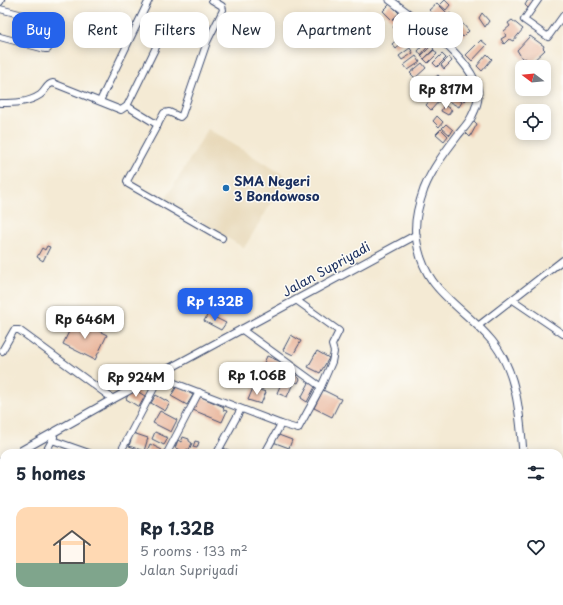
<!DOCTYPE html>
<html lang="en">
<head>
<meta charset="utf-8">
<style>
  :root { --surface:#fff; --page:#f6f6f7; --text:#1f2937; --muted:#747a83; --accent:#2563eb }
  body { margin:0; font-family:"Playpen Sans",sans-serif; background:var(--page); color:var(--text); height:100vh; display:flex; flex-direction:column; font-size:15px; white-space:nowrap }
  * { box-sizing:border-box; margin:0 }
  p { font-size:13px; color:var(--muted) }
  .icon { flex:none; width:22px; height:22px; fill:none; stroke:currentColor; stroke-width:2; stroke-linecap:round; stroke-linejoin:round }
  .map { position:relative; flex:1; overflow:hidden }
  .sheet { position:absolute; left:0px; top:449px; width:563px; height:156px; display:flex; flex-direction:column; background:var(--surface); border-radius:12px 12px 0 0; box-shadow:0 2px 10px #0003 }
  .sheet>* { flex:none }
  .hud { position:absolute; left:12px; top:12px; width:539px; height:36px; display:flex; gap:8px }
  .needle { width:26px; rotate:286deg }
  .buttons { position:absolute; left:515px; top:60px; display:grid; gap:8px }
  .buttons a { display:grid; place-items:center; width:36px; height:36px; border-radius:8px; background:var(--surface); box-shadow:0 2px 10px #0003; font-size:20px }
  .price { position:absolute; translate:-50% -34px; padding:0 9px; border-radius:8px; background:#fff; color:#222; font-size:13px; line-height:26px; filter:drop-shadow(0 1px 2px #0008) }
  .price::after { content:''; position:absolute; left:50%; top:24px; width:12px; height:9px; margin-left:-6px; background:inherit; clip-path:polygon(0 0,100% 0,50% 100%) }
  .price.active { background:var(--accent); color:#fff }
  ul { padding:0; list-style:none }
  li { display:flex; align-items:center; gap:12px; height:100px; padding:0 16px }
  li span { display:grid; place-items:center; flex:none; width:112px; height:80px; border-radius:12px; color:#555 }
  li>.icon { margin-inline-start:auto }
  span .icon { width:48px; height:48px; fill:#fffc; stroke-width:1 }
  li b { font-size:17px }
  h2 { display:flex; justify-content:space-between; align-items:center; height:48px; padding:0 16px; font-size:17px }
  .chip { padding:0 14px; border-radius:12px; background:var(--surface); box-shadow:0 2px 10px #0003; font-size:14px; line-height:36px }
  .chip.active { background:var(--accent); color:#fff }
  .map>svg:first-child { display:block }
  .built { fill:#e8d9ba }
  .building { fill:#e9b69c }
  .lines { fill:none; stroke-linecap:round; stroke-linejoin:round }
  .minor-casing { stroke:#3c4b70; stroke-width:8 }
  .tertiary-casing { stroke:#3c4b70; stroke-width:9 }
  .minor { stroke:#fff; stroke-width:6 }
  .tertiary { stroke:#fff; stroke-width:7 }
  .poi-dot { fill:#1f6fb2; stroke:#fdfcf7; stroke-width:1.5 }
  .labels { text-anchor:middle; stroke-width:3; stroke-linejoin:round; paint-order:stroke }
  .poi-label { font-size:13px; font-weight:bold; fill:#1b2f5e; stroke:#fdfcf7; text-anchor:start }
  .street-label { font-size:13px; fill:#1b2f5e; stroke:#fdfcf7 }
</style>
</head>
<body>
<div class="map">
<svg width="563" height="605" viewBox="0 0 563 605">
  <rect width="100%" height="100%" fill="#fdfcf7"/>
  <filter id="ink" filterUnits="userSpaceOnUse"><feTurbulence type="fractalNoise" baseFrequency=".025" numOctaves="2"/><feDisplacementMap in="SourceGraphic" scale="8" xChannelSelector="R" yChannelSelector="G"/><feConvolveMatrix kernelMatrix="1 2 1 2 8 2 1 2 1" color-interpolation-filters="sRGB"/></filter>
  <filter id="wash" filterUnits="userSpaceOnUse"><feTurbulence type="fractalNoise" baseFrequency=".012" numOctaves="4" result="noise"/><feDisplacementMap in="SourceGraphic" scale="16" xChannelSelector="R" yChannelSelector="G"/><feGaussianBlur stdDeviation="0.9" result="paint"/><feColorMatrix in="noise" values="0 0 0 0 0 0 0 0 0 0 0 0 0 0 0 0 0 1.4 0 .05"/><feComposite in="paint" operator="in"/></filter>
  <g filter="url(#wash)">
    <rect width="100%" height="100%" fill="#f4ead4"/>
    <g class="built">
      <path d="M208 129 287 177 244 248 165 200Z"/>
      <path d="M559 555 563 556V604L557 601H559Z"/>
    </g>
    <g id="blocks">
      <g class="building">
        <path d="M445 0 450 5 446 10 440 5Z"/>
        <path d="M528 0H537L531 11 525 5Z"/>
        <path d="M437 3 447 13 440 21 429 10Z"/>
        <path d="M390 4 399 13 392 20 383 11Z"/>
        <path d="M450 13 453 17 444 26 441 23Z"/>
        <path d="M482 13 489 21 485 27 479 18Z"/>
        <path d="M402 18 408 24 398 33 393 27Z"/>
        <path d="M454 19 456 23 447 31 444 27Z"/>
        <path d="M512 20 523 29 513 41 509 39 504 44 501 39 506 36 504 31 510 26 508 23Z"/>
        <path d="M462 23 469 31 463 37 456 29Z"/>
        <path d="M452 31 460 39 454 44 446 37Z"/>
        <path d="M401 36 405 41 396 49 392 44Z"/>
        <path d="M530 36 544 46 543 48 545 50 531 63 525 58 523 60 517 50Z"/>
        <path d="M481 40 487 45 472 61 466 55Z"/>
        <path d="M427 41 429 45 421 55 418 51Z"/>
        <path d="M431 46 434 49 424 59 421 56Z"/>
        <path d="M410 48 413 53 402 60 399 56Z"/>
        <path d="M434 50 437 54 428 63 424 59Z"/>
        <path d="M442 54 446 58 437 67 433 63Z"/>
        <path d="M487 54 492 59 482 71 477 66Z"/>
        <path d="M416 56 420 62 408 70 404 65Z"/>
        <path d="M449 57 452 61 444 69 441 65Z"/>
        <path d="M422 63 426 68 415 78 410 73Z"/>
        <path d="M438 75 441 78 433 85 430 82Z"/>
        <path d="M457 86 468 96 464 101 453 92Z"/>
        <path d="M435 95 440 100 431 110 426 105Z"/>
        <path d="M452 95 462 102 459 107 448 101Z"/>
        <path d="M444 105 452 110 448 115 441 111Z"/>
        <path d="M437 116 443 122 439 127 433 121Z"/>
        <path d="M474 121 477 124 470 137 465 132Z"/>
        <path d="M446 124 453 130 450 135 442 128Z"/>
        <path d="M441 129 448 136 444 141 436 134Z"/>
        <path d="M47 246 50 247 43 261 37 257 42 248 45 250Z"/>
        <path d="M208 314 226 323 221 330 204 321Z"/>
        <path d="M75 319 107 335 95 360 63 344Z"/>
        <path d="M291 335 301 341 293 355 283 350Z"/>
        <path d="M317 351 329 358 320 373 308 367Z"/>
        <path d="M267 356 284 363 279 374 271 371 263 389 254 386Z"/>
        <path d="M288 368 300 379 298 383 294 381 287 397 277 393Z"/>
        <path d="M310 381 316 385 307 402 301 398Z"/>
        <path d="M177 386 193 395 187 405 171 396Z"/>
        <path d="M132 388 145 396 139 407 126 399Z"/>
        <path d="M253 388 266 392 261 404 248 400Z"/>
        <path d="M323 390 341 399 332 417 314 408Z"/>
        <path d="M156 395 170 403 165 411 151 403Z"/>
        <path d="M199 396 224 407 223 410 227 411 222 422 193 410Z"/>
        <path d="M160 411 177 420 171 432 153 423Z"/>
        <path d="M155 432 168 438 164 445 152 439Z"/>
        <path d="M133 433 148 438 144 451 129 446Z"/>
        <path d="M276 434 292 440 289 448 273 442Z"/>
        <path d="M183 437 189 439V441L192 443 189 450 187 449 185 452 175 448 178 440 181 442Z"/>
        <path d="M195 441 199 442 197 448 193 447Z"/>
        <path d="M150 444 162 450 160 453 147 451Z"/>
        <path d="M221 447 236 453H219Z"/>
        <path d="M559 557 563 559V570L559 568Z"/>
        <path d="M559 577 563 581V597L560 600Z"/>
        <path d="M63 601H81L79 605H61Z"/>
        <path d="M183 601H194L192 605H181Z"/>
        <path d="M524 601 525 605H515L514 602Z"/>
      </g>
    </g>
  </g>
  <g filter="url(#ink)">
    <use href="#blocks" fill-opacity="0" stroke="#3c4b70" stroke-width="1"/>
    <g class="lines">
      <defs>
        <g id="minor">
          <path d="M212 0 222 6 223 10 207 42 182 115 180 117 169 112 164 113 127 181 128 184 222 238"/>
          <path d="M538 0 524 20 548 37 563 16"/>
          <path d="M0 2 1 0"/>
          <path d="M0 9 46 21 49 26V46L48 49H45L0 37"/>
          <path d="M100 101 149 0"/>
          <path d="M0 103C14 103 28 103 40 95 46 91 46 84 53 83L121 110 127 106 156 47"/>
          <path d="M127 106 158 125"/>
          <path d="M513 300 563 334"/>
          <path d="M478 326 563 260"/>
          <path d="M241 329 321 387"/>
          <path d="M2 351 14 330H19L113 399"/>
          <path d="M159 377 281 424 298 429 321 387 332 362 334 352 332 345 339 331 296 300"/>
          <path d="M52 440 89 453"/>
          <path d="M45 453 54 437"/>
          <path d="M120 453 161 375"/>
          <path d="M167 453 199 392"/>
          <path d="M217 453 241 409"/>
          <path d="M265 453 281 424"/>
          <path d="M0 538 4 532"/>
          <path d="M163 601 167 605"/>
          <path d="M390 601 394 605"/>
          <path d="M437 601 441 605"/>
          <path d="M5 605 8 601"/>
          <path d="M46 605 49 601"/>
          <path d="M84 605 86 601"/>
          <path d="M128 605 130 601"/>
          <path d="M352 605 355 601"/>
          <path d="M419 605 424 601"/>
        </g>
        <g id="tertiary">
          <path d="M390 0C414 18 479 62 478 96 478 102 475 110 472 116 469 123 463 129 458 135 445 152 432 169 424 189 419 203 414 221 416 236 423 293 460 302 492 341 517 371 520 415 523 453"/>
          <path d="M17 453 113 399 416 235"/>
          <path d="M0 463 4 461"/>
          <path d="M536 601 537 605"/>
        </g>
      </defs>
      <use href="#minor" class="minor-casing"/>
      <use href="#tertiary" class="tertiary-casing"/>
      <use href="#minor" class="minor"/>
      <use href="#tertiary" class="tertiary"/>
    </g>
  </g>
  <circle class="poi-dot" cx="226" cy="188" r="4"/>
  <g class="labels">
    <g class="poi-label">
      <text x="234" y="186">SMA Negeri<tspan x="234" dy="15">3 Bondowoso</tspan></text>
    </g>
    <g class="street-label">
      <text transform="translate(326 269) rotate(-29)" y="5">Jalan Supriyadi</text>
    </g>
  </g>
</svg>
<div class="buttons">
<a><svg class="needle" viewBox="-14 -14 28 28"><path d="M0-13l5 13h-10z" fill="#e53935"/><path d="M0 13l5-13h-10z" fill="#747a83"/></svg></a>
<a><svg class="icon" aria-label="locate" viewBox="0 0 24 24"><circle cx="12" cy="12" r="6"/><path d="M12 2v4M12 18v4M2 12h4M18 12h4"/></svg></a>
</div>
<b class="price" style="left:446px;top:110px">Rp 817M</b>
<b class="price active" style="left:215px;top:322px">Rp 1.32B</b>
<b class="price" style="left:85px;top:340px">Rp 646M</b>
<b class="price" style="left:257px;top:396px">Rp 1.06B</b>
<b class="price" style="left:136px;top:398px">Rp 924M</b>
<div class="hud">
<a class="chip active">Buy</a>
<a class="chip">Rent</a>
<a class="chip">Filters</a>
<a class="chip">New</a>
<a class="chip">Apartment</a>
<a class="chip">House</a>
</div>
<section class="sheet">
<h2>5 homes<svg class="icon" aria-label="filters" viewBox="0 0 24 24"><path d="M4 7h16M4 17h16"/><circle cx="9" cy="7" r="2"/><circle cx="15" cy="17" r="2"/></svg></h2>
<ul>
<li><span style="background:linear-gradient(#ffd9b3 70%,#7fa58c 0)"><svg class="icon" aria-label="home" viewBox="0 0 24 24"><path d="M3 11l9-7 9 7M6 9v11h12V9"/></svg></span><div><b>Rp 1.32B</b><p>5 rooms · 133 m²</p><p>Jalan Supriyadi</p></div><svg class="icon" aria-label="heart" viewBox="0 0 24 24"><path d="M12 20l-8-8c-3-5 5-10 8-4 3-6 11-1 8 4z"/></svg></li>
</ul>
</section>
</div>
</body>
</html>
